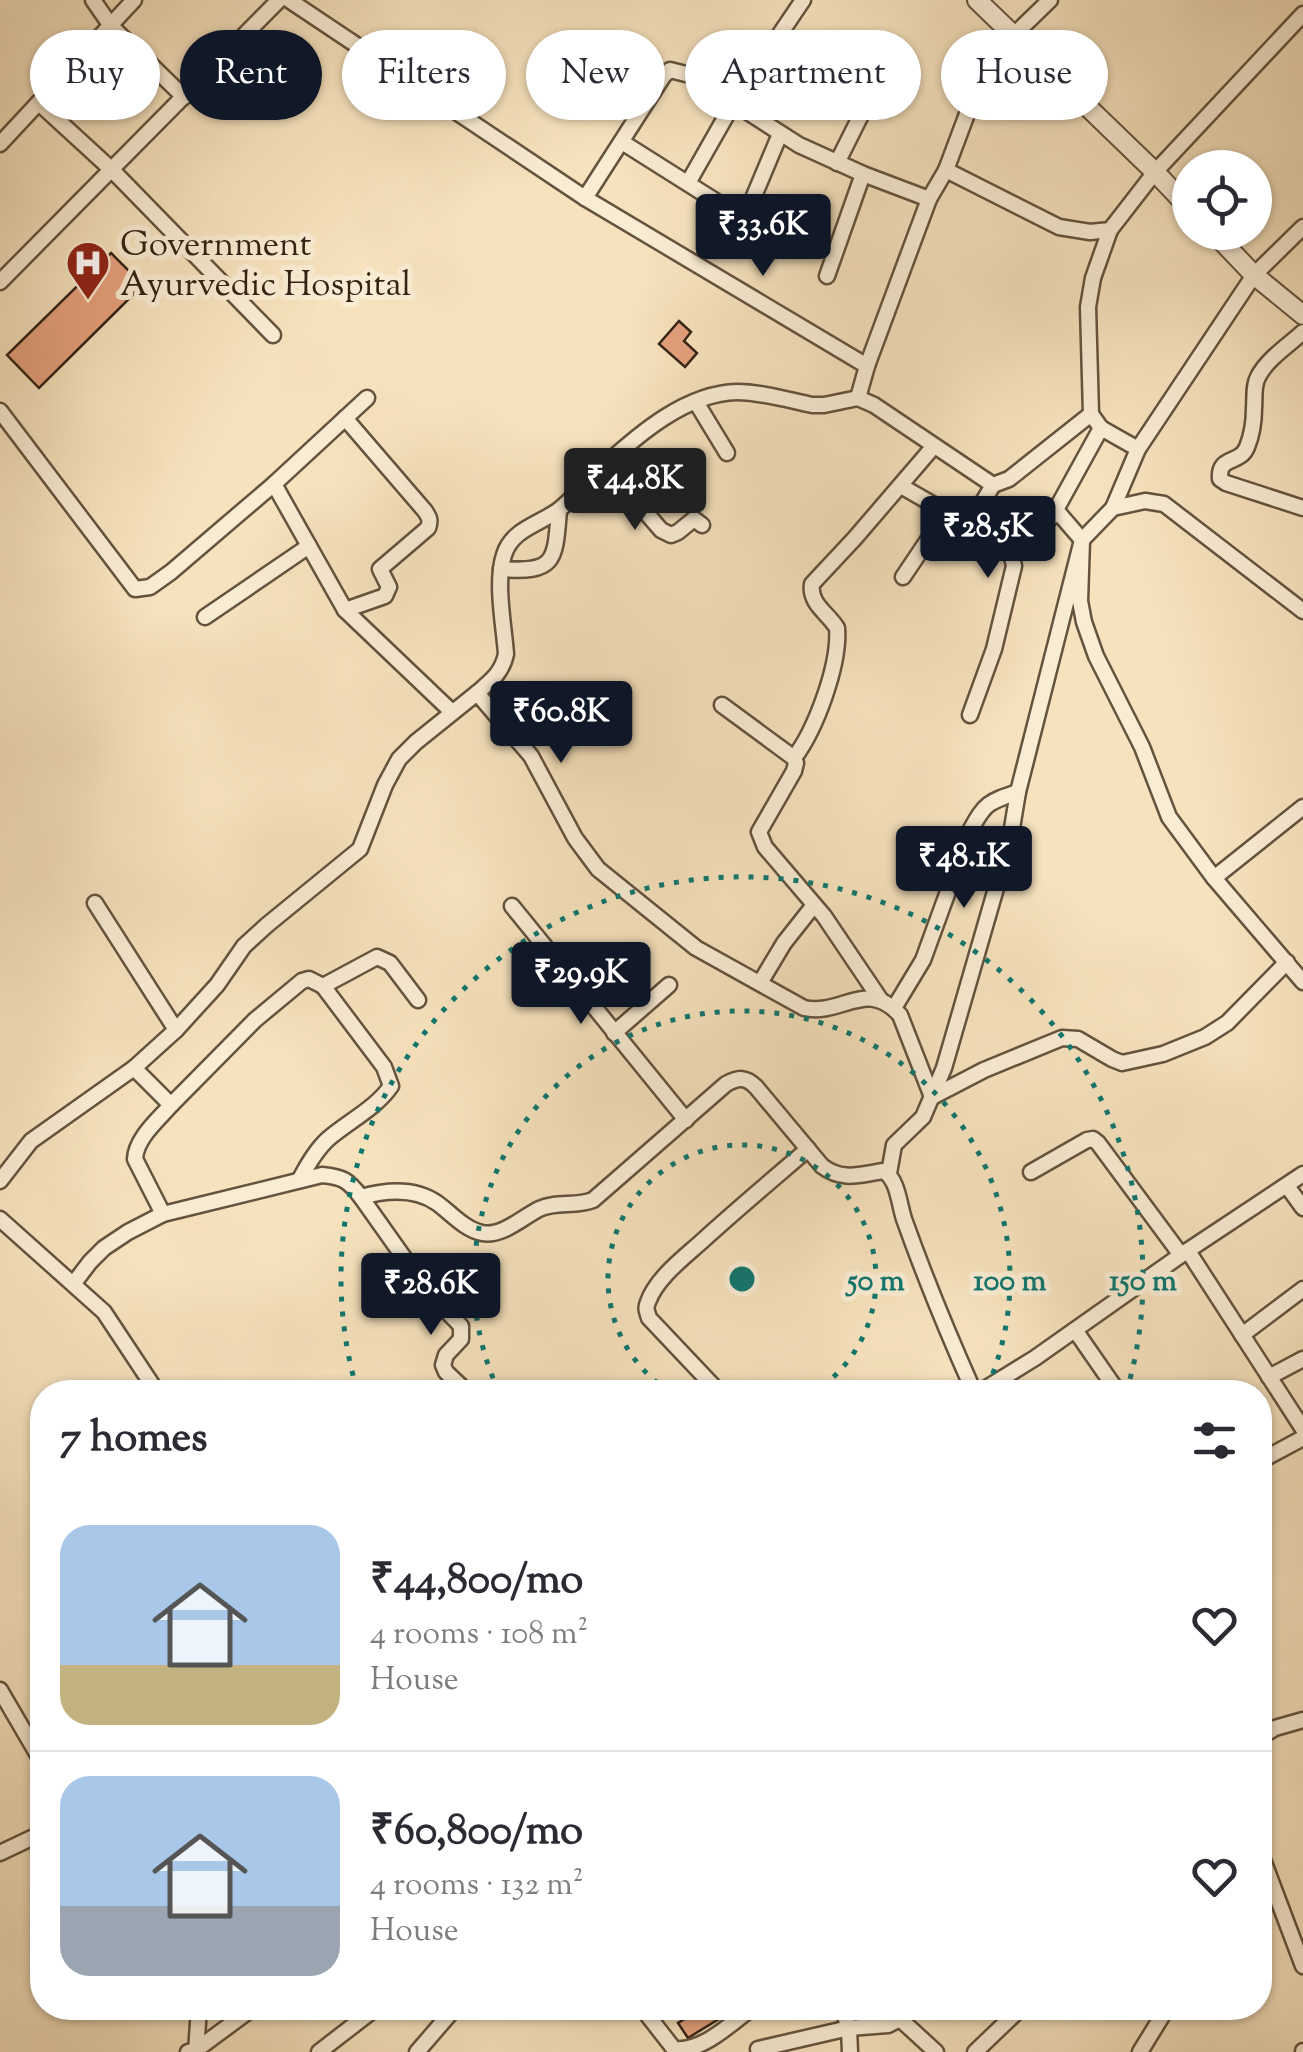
<!DOCTYPE html>
<html lang="en">
<head>
<meta charset="utf-8">
<style>
  :root { --surface:#fff; --page:#f7f7f7; --text:#2b2b33; --muted:#7c7c81; --line:#e1e1e2; --accent:#111827 }
  body { margin:0; font-family:"Sorts Mill Goudy",serif; background:var(--page); color:var(--text); height:100vh; display:flex; flex-direction:column; font-size:38px; white-space:nowrap }
  * { box-sizing:border-box; margin:0 }
  p { font-size:32px; color:var(--muted) }
  .icon { flex:none; width:55px; height:55px; fill:none; stroke:currentColor; stroke-width:2; stroke-linecap:round; stroke-linejoin:round }
  .map { position:relative; flex:1; overflow:hidden }
  .sheet { position:absolute; left:30px; top:1380px; width:1242px; height:640px; display:flex; flex-direction:column; background:var(--surface); border-radius:40px; box-shadow:0 2px 8px #0004 }
  .sheet>* { flex:none }
  .guide { position:absolute; left:30px; top:30px; width:1245px; height:90px; display:flex; gap:20px }
  .buttons { position:absolute; left:1172px; top:150px; display:grid; gap:20px }
  .buttons a { display:grid; place-items:center; width:100px; height:100px; border-radius:50%; background:var(--surface); box-shadow:0 2px 8px #0004; font-size:50px }
  .price { position:absolute; translate:-50% -85px; padding:0 22px; border-radius:10px; background:var(--accent); color:#fff; font-size:32px; line-height:65px; filter:drop-shadow(0 2px 5px #0008) }
  .price::after { content:''; position:absolute; left:50%; top:60px; width:30px; height:22px; margin-left:-15px; background:inherit; clip-path:polygon(0 0,100% 0,50% 100%) }
  .price.active { background:#222; color:#fff }
  ul { padding:0; list-style:none }
  li { display:flex; align-items:center; gap:30px; height:250px; padding:0 30px }
  li+li { border-top:2px solid var(--line) }
  li span { display:grid; place-items:center; flex:none; width:280px; height:200px; border-radius:30px; color:#555 }
  li>.icon { margin-inline-start:auto }
  span .icon { width:120px; height:120px; fill:#fffc; stroke-width:1 }
  li b { font-size:42px }
  h2 { display:flex; justify-content:space-between; align-items:center; height:120px; padding:0 30px; font-size:42px }
  .tag { padding:0 35px; border-radius:45px; background:var(--surface); box-shadow:0 2px 8px #0004; font-size:35px; line-height:90px }
  .tag.active { background:var(--accent); color:#fff }
  .map>svg:first-child { display:block }
  .building { fill:#e5a17d; stroke:#342314; stroke-width:2.5 }
  .lines { fill:none; stroke-linecap:round; stroke-linejoin:round }
  .minor-casing { stroke:#64533e; stroke-width:19 }
  .tertiary-casing { stroke:#64533e; stroke-width:22 }
  .minor { stroke:#f9ecd4; stroke-width:14 }
  .tertiary { stroke:#f9ecd4; stroke-width:18 }
  .ring { fill:none; stroke:#0f766e; stroke-width:5; stroke-dasharray:5 10 }
  .labels { text-anchor:middle; stroke-width:10; stroke-linejoin:round; paint-order:stroke }
  .poi-label { font-size:35px; fill:#342314; stroke:#f9ecd4; text-anchor:start }
  .centre { fill:#0f766e; stroke:#f9ecd4; stroke-width:5 }
  .ring-label { font-size:30px; text-anchor:middle; font-weight:bold; fill:#0f766e; stroke:#f9ecd4; stroke-width:10; stroke-linejoin:round; paint-order:stroke }
</style>
</head>
<body>
<div class="map">
<svg width="1303" height="2052" viewBox="0 0 1303 2052">
  <rect width="100%" height="100%" fill="#f6e2bd"/>
  <filter id="stains"><feTurbulence type="fractalNoise" baseFrequency=".002" numOctaves="4"/><feColorMatrix values="0 0 0 0 .2 0 0 0 0 .09 0 0 0 0 .02 0 0 0 .5 -.17"/></filter>
  <radialGradient id="worn" r=".72"><stop offset=".6" stop-color="#630" stop-opacity="0"/><stop offset="1" stop-color="#630" stop-opacity=".3"/></radialGradient>
  <g class="building">
    <path d="M111 253 143 285 39 388 7 355Z"/>
    <path d="M679 321 691 332 684 341 697 353 685 367 659 344Z"/>
    <path d="M703 2008 735 2009 688 2038 678 2023Z"/>
  </g>
  <g class="lines">
    <defs>
      <g id="minor">
        <path d="M93 0 111 26 184 97"/>
        <path d="M289 0 585 198 867 366 929 199 946 170 1059 227 1090 232 1110 230 1155 172 1303 14"/>
        <path d="M1013 36 1050 0"/>
        <path d="M39 103 112 170 273 335"/>
        <path d="M622 142 736 214 742 215 749 208 780 134"/>
        <path d="M0 144 134 0"/>
        <path d="M837 163 893 51"/>
        <path d="M946 170 973 98 993 70 1020 43"/>
        <path d="M688 183 734 102 803 0"/>
        <path d="M585 198 664 75 670 70 690 75 799 145 863 174 929 199"/>
        <path d="M827 276 863 174"/>
        <path d="M0 282 279 0"/>
        <path d="M1303 332C1289 345 1267 359 1258 377 1253 386 1255 398 1254 408 1254 421 1252 435 1247 447 1240 465 1218 455 1220 479L1226 483 1303 508"/>
        <path d="M858 398 867 366"/>
        <path d="M696 402 727 453"/>
        <path d="M0 411 135 589 150 587 171 572 274 484 345 610 452 712"/>
        <path d="M1091 414 1088 307 1093 278 1110 230"/>
        <path d="M345 418 425 511C429 517 431 520 428 528L380 569 389 587 385 596 345 610"/>
        <path d="M605 465 661 530 671 535 678 532 694 519 702 525"/>
        <path d="M274 484 367 398"/>
        <path d="M901 486 955 517 975 515"/>
        <path d="M1113 508 1145 501 1164 504 1303 611"/>
        <path d="M1057 511 1082 540 1080 601 1084 622 1096 656 1142 747 1169 817 1214 878 1303 982"/>
        <path d="M1005 544 1052 517 1101 428"/>
        <path d="M501 569C556 573 555 561 559 510"/>
        <path d="M903 577 946 513"/>
        <path d="M205 617 309 546"/>
        <path d="M477 693C491 681 502 673 506 654 504 626 495 582 504 555 512 528 542 524 561 508 577 495 590 479 605 465 640 433 687 393 737 392 761 392 788 400 812 405H824L858 398 874 405 993 485 1009 479 1091 414 1101 428 1138 449"/>
        <path d="M722 705 794 758 796 763 794 771 759 832 765 847 824 916 880 999"/>
        <path d="M970 715 994 649 1014 566C1011 543 989 531 975 515L993 485"/>
        <path d="M794 758C816 729 840 664 837 628 828 613 809 604 812 584L855 538 934 446"/>
        <path d="M1214 878 1303 807"/>
        <path d="M95 903 176 1030"/>
        <path d="M512 906 686 1120"/>
        <path d="M760 983 784 943 814 905"/>
        <path d="M894 1008 923 960 970 831C985 803 988 802 1018 792"/>
        <path d="M614 1033 669 985"/>
        <path d="M134 1068 171 1105 255 1020 302 981 309 979 323 986 377 957 390 963 418 1000"/>
        <path d="M1031 1172 1087 1140 1093 1139 1098 1143 1181 1255"/>
        <path d="M889 1173 894 1145 923 1117 944 1068 1010 840 1018 792 1082 540 1113 508 1138 449 1254 275 1303 227"/>
        <path d="M300 1179C308 1164 316 1150 328 1139 349 1121 376 1108 391 1086L384 1067 323 986"/>
        <path d="M0 1181 31 1141 134 1068 176 1030 217 985 244 946 267 925 360 849 385 785 399 759 416 742 477 693 531 756 575 838 598 869 696 948 804 1008C842 1016 867 978 900 1015L932 1097 984 1070 1062 1038 1078 1039 1112 1059 1122 1063 1163 1054 1205 1037 1227 1023 1287 962"/>
        <path d="M1287 1186 1303 1208"/>
        <path d="M361 1197 429 1293 461 1326V1339L446 1355 443 1365 446 1372 467 1392"/>
        <path d="M163 1214 135 1159C136 1138 158 1120 171 1105"/>
        <path d="M0 1219 104 1312 157 1392"/>
        <path d="M1188 1251 1303 1429"/>
        <path d="M74 1283 90 1262 104 1248 128 1232 163 1214 322 1175C343 1177 348 1180 361 1197 386 1190 414 1187 437 1203 451 1213 464 1229 482 1233 502 1237 523 1217 539 1209 556 1201 576 1207 593 1200L726 1084C739 1077 746 1077 756 1087L822 1166C843 1182 861 1174 884 1171 898 1180 899 1204 904 1219 925 1278 949 1336 974 1392"/>
        <path d="M1075 1330 1118 1392"/>
        <path d="M1242 1335 1303 1289"/>
        <path d="M1269 1377 1303 1359"/>
        <path d="M719 1392 649 1318C647 1311 645 1309 648 1302 656 1279 682 1259 700 1243 735 1211 772 1180 808 1149"/>
        <path d="M980 1392 1035 1358 1181 1255 1303 1174"/>
        <path d="M1260 1461 1303 1438"/>
        <path d="M0 1690 42 1762"/>
        <path d="M1260 1737 1275 1728 1303 1720"/>
        <path d="M1260 1852 1303 1966"/>
        <path d="M0 1853 42 1833"/>
        <path d="M642 2008 674 2049C703 2052 730 2024 752 2008"/>
        <path d="M842 2008 849 2028 850 2052"/>
        <path d="M900 2019 936 2052"/>
        <path d="M758 2049 849 2028 888 2025 907 2015 913 2008"/>
        <path d="M188 2052 196 2050 253 2008"/>
        <path d="M196 2052 199 2008"/>
        <path d="M319 2052 376 2008"/>
        <path d="M417 2052 455 2008"/>
        <path d="M975 2052 1021 2008"/>
        <path d="M1140 2052 1167 2008"/>
        <path d="M1303 2052V2051"/>
      </g>
      <g id="tertiary">
        <path d="M977 0 1155 172 1190 209"/>
        <path d="M1213 232 1254 275 1303 315"/>
      </g>
    </defs>
    <use href="#minor" class="minor-casing"/>
    <use href="#tertiary" class="tertiary-casing"/>
    <use href="#minor" class="minor"/>
    <use href="#tertiary" class="tertiary"/>
  </g>
  <g class="ring">
    <path d="M670 1392A134 134 0 1 1 814 1392"/>
    <path d="M499 1392A268 268 0 1 1 985 1392"/>
    <path d="M357 1390A401 401 0 1 1 1127 1390"/>
  </g>
  <defs>
    <symbol id="hospital-pin" viewBox="-11 -11 22 30"><path d="M0 17L-7.5 6A9.5 9.5 0 1 1 7.5 6Z" fill="#8f2418" stroke="#f9ecd4"/><path d="M-5-5h3v3.5h4V-5h3V5h-3V1.5h-4V5h-3Z" fill="#fff"/></symbol>
  </defs>
  <g fill-rule="evenodd">
    <use href="#hospital-pin" x="63" y="238" width="50" height="68"/>
  </g>
  <g class="labels">
    <g class="poi-label">
      <text x="120" y="255">Government<tspan x="120" dy="40">Ayurvedic Hospital</tspan></text>
    </g>
  </g>
  <circle cx="742" cy="1279" r="15" class="centre"/>
  <g class="ring-label">
    <text x="876" y="1290">50 m</text>
    <text x="1010" y="1290">100 m</text>
    <text x="1143" y="1290">150 m</text>
  </g>
  <rect width="100%" height="100%" filter="url(#stains)"/>
  <rect width="100%" height="100%" fill="url(#worn)"/>
</svg>
<div class="buttons">
<a><svg class="icon" aria-label="locate" viewBox="0 0 24 24"><circle cx="12" cy="12" r="6"/><path d="M12 2v4M12 18v4M2 12h4M18 12h4"/></svg></a>
</div>
<b class="price" style="left:763px;top:279px">₹33.6K</b>
<b class="price active" style="left:635px;top:533px">₹44.8K</b>
<b class="price" style="left:988px;top:581px">₹28.5K</b>
<b class="price" style="left:561px;top:766px">₹60.8K</b>
<b class="price" style="left:964px;top:911px">₹48.1K</b>
<b class="price" style="left:581px;top:1027px">₹29.9K</b>
<b class="price" style="left:431px;top:1338px">₹28.6K</b>
<div class="guide">
<a class="tag">Buy</a>
<a class="tag active">Rent</a>
<a class="tag">Filters</a>
<a class="tag">New</a>
<a class="tag">Apartment</a>
<a class="tag">House</a>
</div>
<section class="sheet">
<h2>7 homes<svg class="icon" aria-label="filters" viewBox="0 0 24 24"><path d="M4 7h16M4 17h16"/><circle cx="9" cy="7" r="2"/><circle cx="15" cy="17" r="2"/></svg></h2>
<ul>
<li><span style="background:linear-gradient(#a9c7e8 70%,#c2b280 0)"><svg class="icon" aria-label="home" viewBox="0 0 24 24"><path d="M3 11l9-7 9 7M6 9v11h12V9"/></svg></span><div><b>₹44,800/mo</b><p>4 rooms · 108 m²</p><p>House</p></div><svg class="icon" aria-label="heart" viewBox="0 0 24 24"><path d="M12 20l-8-8c-3-5 5-10 8-4 3-6 11-1 8 4z"/></svg></li>
<li><span style="background:linear-gradient(#a9c7e8 65%,#9aa5b1 0)"><svg class="icon" aria-label="home" viewBox="0 0 24 24"><path d="M3 11l9-7 9 7M6 9v11h12V9"/></svg></span><div><b>₹60,800/mo</b><p>4 rooms · 132 m²</p><p>House</p></div><svg class="icon" aria-label="heart" viewBox="0 0 24 24"><path d="M12 20l-8-8c-3-5 5-10 8-4 3-6 11-1 8 4z"/></svg></li>
</ul>
</section>
</div>
</body>
</html>
